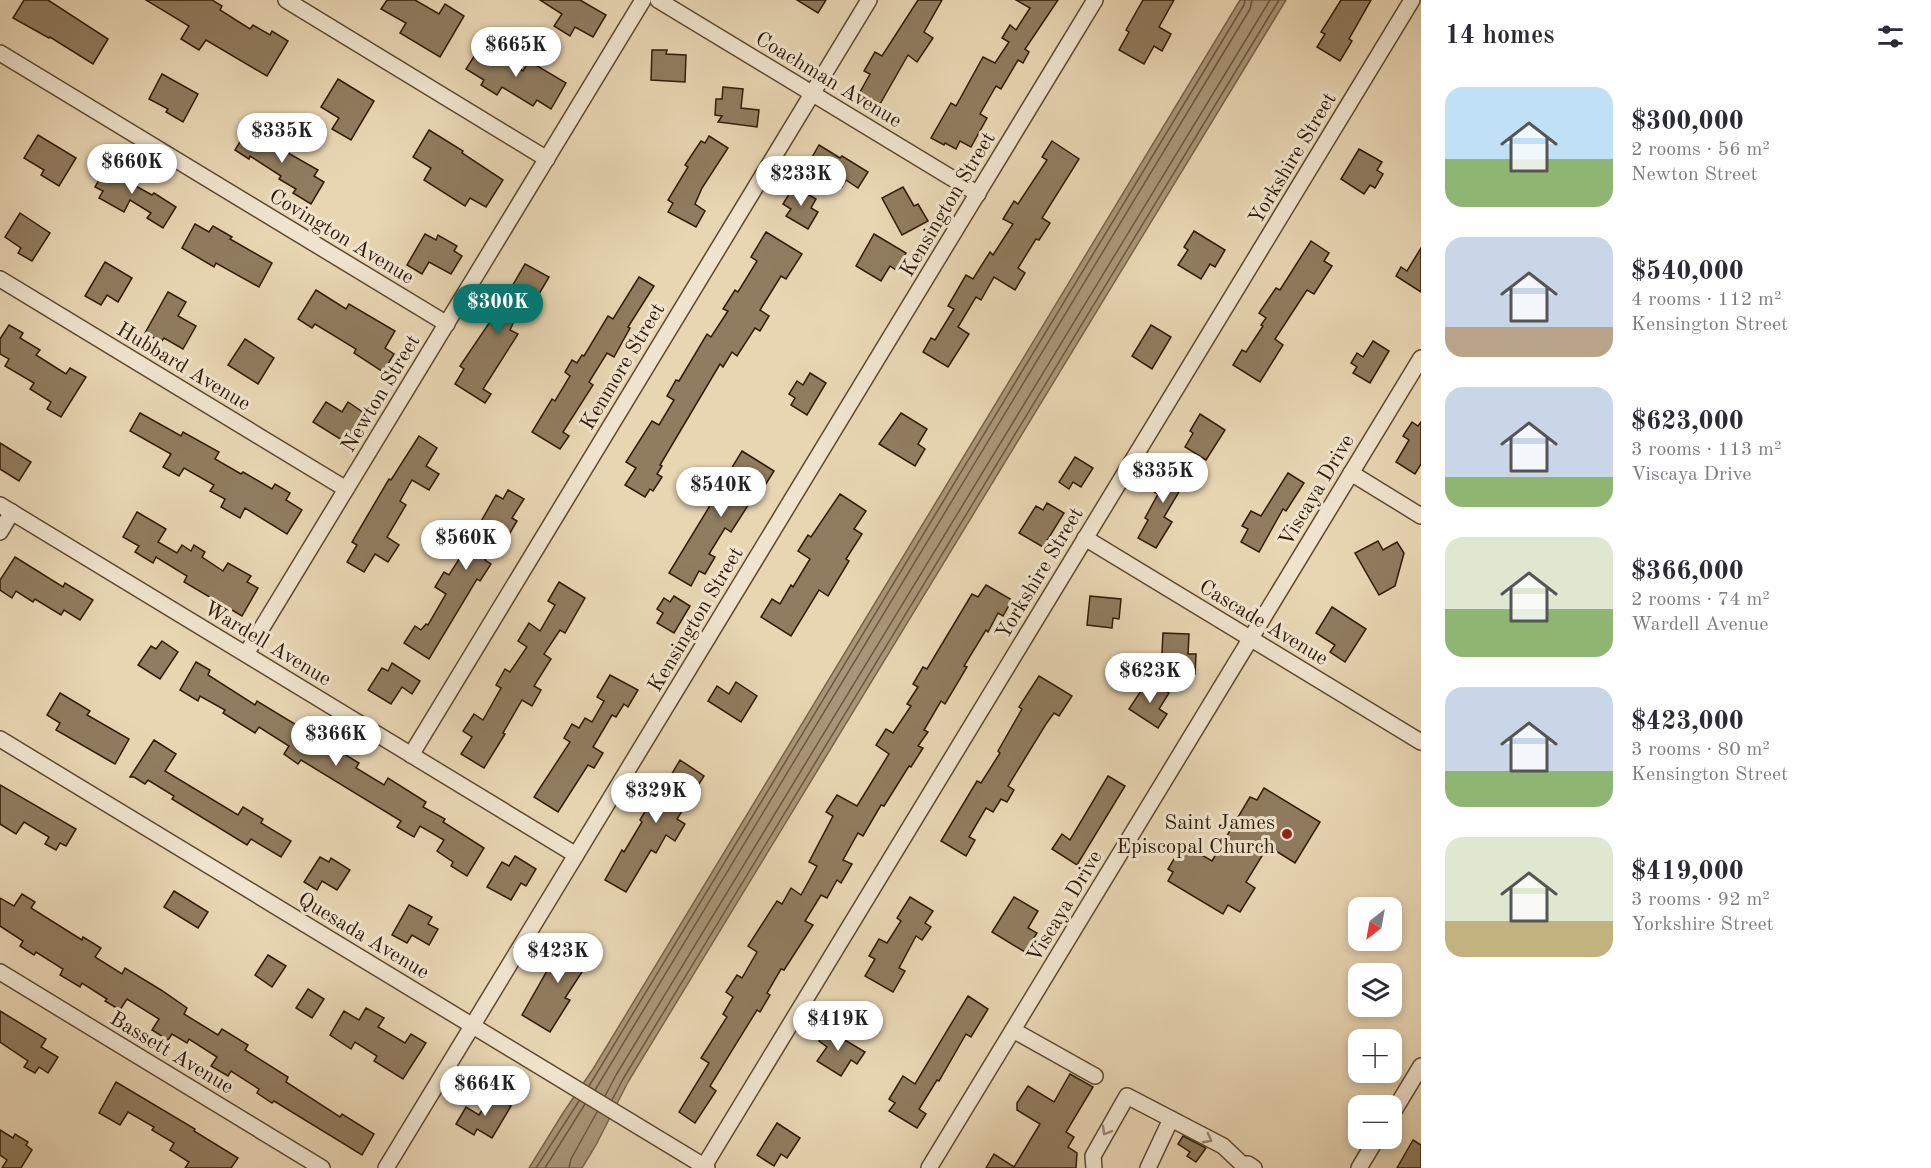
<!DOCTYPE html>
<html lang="en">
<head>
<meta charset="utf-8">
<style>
  :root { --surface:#fff; --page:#f2f2f3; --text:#2b2b33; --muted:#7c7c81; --accent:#0f766e }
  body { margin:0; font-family:"Old Standard TT",serif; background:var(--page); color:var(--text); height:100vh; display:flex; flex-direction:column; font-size:22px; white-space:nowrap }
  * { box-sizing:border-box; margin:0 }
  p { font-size:20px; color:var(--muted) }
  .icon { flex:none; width:33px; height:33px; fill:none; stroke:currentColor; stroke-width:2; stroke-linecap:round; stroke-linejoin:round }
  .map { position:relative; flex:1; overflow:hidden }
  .side { display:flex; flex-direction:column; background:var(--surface); width:510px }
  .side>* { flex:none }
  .needle { width:39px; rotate:211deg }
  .controls { position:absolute; left:1348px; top:897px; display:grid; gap:12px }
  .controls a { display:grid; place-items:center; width:54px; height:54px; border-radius:12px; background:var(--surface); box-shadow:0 3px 9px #0003; font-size:30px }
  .price { position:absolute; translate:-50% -51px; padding:0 14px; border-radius:21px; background:#fff; color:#222; font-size:20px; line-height:39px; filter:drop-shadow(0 2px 3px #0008) }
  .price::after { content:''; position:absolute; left:50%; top:36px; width:18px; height:14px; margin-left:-9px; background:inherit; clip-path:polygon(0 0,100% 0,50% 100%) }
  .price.active { background:var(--accent); color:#fff }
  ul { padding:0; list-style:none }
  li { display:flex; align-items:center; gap:18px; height:150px; padding:0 24px }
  li span { display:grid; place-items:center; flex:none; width:168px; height:120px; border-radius:18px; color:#555 }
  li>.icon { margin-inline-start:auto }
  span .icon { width:72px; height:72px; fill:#fffc; stroke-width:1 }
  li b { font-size:26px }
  h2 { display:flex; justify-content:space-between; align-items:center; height:72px; padding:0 24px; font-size:26px }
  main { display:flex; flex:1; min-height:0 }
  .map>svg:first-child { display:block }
  .water { fill:#a99678; stroke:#79644a; stroke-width:1.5 }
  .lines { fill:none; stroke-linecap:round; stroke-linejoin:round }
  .shore { stroke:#6c583e; stroke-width:1.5 }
  .building { fill:#907c5f; stroke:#301a05; stroke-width:1.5 }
  .minor-casing { stroke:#5e4930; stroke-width:18 }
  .minor { stroke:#f0e4ce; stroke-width:15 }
  .oneway { stroke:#9a8974 }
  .poi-dot { fill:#8f2418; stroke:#f0e4ce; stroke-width:2 }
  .labels { text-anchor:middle; stroke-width:6; stroke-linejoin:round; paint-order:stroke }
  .street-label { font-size:21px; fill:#301a05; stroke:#f0e4ce }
  .poi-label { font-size:21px; fill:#301a05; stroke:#f0e4ce; text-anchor:end }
</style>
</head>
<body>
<main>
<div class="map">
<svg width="1421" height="1168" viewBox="0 0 1421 1168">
  <rect width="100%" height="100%" fill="#e8d6b3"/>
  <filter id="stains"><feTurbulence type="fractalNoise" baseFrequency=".00333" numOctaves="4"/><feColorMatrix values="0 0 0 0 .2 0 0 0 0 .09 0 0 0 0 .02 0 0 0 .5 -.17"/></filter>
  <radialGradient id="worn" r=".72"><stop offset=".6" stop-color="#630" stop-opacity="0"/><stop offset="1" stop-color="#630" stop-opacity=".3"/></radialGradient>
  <path class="water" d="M1240 0H1286L628 1082 596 1145 582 1168H529L563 1113 593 1069Z"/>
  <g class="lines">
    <g class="shore">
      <path d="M589 1086 1244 5 1245 0"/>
      <path d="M595 1090 1250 9 1252 0"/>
      <path d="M605 1096 616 1075 1270 0"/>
      <path d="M612 1100 623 1079 1279 0"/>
      <path d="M536 1168 579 1101"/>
      <path d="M545 1168 585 1104"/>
      <path d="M569 1168 571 1159 597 1112"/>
    </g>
  </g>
  <g class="building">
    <path d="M24 0H48L108 39 93 64 50 37 49 38 13 18Z"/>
    <path d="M146 0H212L222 6 220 10 250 29 253 25 270 35 272 31 288 41 267 76 206 40 199 50 181 39 189 26Z"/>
    <path d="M387 0H415L439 14 445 4 464 16 440 57 400 33 406 23 381 9Z"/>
    <path d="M540 0H580L606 15 593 37 575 27 570 36 554 26 562 14Z"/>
    <path d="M797 0H826L818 13Z"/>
    <path d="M918 0H942L924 32 933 38 917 62 908 55 880 104 860 92 870 74 864 71 875 52 882 56Z"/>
    <path d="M1016 0H1058L1025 49 1029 52 1023 63 1018 60 1001 89 996 86 980 114 987 118 971 147 960 141 956 149 945 143 944 145 931 138 951 103 956 106 983 57 995 63 1009 42 1002 38 1010 25 1016 30 1030 8Z"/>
    <path d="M1143 0H1174L1159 27 1171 34 1162 51 1154 46 1144 64 1119 50 1129 32 1126 30Z"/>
    <path d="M1341 0H1371L1349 39 1352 41 1340 61 1317 47 1325 34 1321 32Z"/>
    <path d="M482 44 523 71 529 61 566 83 551 109 537 100 533 106 502 87 497 95 481 85 484 80 466 69Z"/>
    <path d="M652 50H667L666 54 686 55 685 82 651 80Z"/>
    <path d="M162 74 198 94 183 122 166 112 168 109 149 99Z"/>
    <path d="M338 79 374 101 351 140 332 129 339 118 321 107Z"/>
    <path d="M723 87 743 89 741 108 759 110 757 127 718 122 722 116 715 115 716 99H722Z"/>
    <path d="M256 127 277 140 274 145 318 170 314 176 324 182 311 204 293 193 296 189 279 179 281 176 250 156 249 159 235 150 243 137 248 140Z"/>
    <path d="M429 130 463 151 462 153 503 180 486 207 470 198 465 206 424 180 431 168 413 157Z"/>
    <path d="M38 135 76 158 59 186 41 175 44 170 24 158Z"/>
    <path d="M709 136 728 148 702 188 695 204 705 211 696 227 668 212 673 203 668 200 688 167 685 165 701 141 705 143Z"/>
    <path d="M1052 141 1079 159 1042 218 1050 223 1039 240 1036 239 1018 268 1025 273 1015 290 994 277 981 300 976 297 958 327 969 334 948 367 923 352 931 338 935 340 954 309 948 306 966 275 973 279 990 252 993 255 1013 224 1003 219 1014 201 1018 204 1047 160 1042 157Z"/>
    <path d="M819 145 840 158 842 156 868 172 858 188 846 180 842 187 807 166Z"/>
    <path d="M1359 149 1382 162 1377 170 1383 174 1375 188 1370 185 1364 194 1341 179Z"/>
    <path d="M111 159 126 168 121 178 152 195 154 193 176 207 163 228 147 218 151 213 130 200 124 212 99 198 103 191 95 187Z"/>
    <path d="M794 186 816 199 811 208 818 212 808 229 786 216 791 209 783 204Z"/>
    <path d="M903 187 914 206 918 204 928 221 902 235 882 198Z"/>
    <path d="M20 213 50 233 32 261 18 253 21 248 5 237Z"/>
    <path d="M195 224 209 232 213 226 232 237 230 239 272 263 259 287 216 263 214 267 182 248Z"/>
    <path d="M1194 231 1225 250 1215 267 1210 264 1201 279 1178 265 1188 250 1184 247Z"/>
    <path d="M766 232 802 254 786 279 781 276 760 310 769 316 760 331 755 328 737 356 732 352 723 367 720 364 660 465 662 466 657 474 662 477 653 491 650 489 645 497 625 485 636 468 626 462 652 421 659 425 674 400 667 396 676 380 679 381 707 334 711 337 728 311 723 309 735 290 738 292 757 261 751 257Z"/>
    <path d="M425 234 436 240 438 235 457 246 454 251 462 256 451 274 429 262 422 274 407 265Z"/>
    <path d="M874 234 906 253 896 270 890 266 881 281 856 266Z"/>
    <path d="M1311 241 1329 253 1324 261 1332 266 1314 294 1307 290 1275 339 1283 345 1260 382 1233 365 1242 350 1246 352 1263 326 1261 325 1266 318 1259 313 1276 288 1280 290Z"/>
    <path d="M1421 248V292L1396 276 1401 267 1407 271Z"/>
    <path d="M105 262 132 278 118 302 107 295 101 305 85 296Z"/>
    <path d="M525 264 549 277 539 294 532 291 516 317 510 330 518 334 483 389 491 394 485 403 455 384 464 369 460 366 500 307Z"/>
    <path d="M639 277 654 286 628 327 630 328 614 357 607 353 589 382 593 385 563 432 569 436 560 449 532 432 552 399 555 401 570 376 565 372 572 360 577 363 582 355 584 356 608 316 613 319Z"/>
    <path d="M316 290 346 309 349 304 395 331 385 348 394 354 383 372 354 353 356 349 315 324 312 328 298 319Z"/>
    <path d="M168 292 186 302 178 316 196 326 183 349 164 338 161 342 145 333Z"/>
    <path d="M9 325 23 333 20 338 40 350 36 355 66 374 70 368 86 377 61 417 47 409 51 402 30 389 34 383 5 366 9 359 0 354V339Z"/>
    <path d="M1151 325 1171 337 1152 369 1132 356Z"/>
    <path d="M245 339 274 358 258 384 228 365Z"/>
    <path d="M1373 341 1389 351 1370 383 1353 373 1357 367 1351 363 1357 353 1363 357Z"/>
    <path d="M810 373 826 383 807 415 791 405 795 398 789 394 797 381 803 385Z"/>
    <path d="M326 402 342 412 348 402 364 413 345 442 313 422Z"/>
    <path d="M140 413 181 436 183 432 219 452 215 459 241 474 243 472 272 489 275 484 290 493 286 500 302 510 287 534 245 508 240 518 221 507 225 499 210 491 214 485 184 468 179 476 163 467 171 454 130 431Z"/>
    <path d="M901 413 927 429 918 444 925 449 915 466 879 444Z"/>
    <path d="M1200 414 1225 430 1206 460 1185 447 1193 433 1190 431Z"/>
    <path d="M1412 422 1418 426 1421 422V464L1415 474 1396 462 1409 440 1403 436Z"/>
    <path d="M419 436 437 448 426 466 439 474 429 490 412 480 400 501 406 505 387 537 399 545 388 562 375 554 364 572 347 562 357 545 352 542 389 479 391 480Z"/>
    <path d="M0 443 31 462 19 481 0 469Z"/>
    <path d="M742 451 774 471 764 487 761 485 731 532 725 528 709 554 715 557 705 574 699 571 691 586 669 573 714 499 719 501 736 473 731 469Z"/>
    <path d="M1075 457 1093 468 1081 487 1073 482 1069 489 1059 482Z"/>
    <path d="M1168 462 1189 475 1164 517 1172 522 1156 548 1138 538 1148 520 1145 518 1158 494 1151 490Z"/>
    <path d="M1288 473 1304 483 1286 511 1283 509 1259 552 1241 542 1248 529 1242 526 1251 511 1261 516Z"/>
    <path d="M508 490 524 499 512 518 517 521 507 538 501 534 485 560 491 564 480 581 477 579 429 659 404 643 415 626 421 630 426 624 428 625 446 594 435 587 444 572 449 575 463 553 457 549 465 535 471 539 496 495 503 499Z"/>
    <path d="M840 494 866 511 854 529 862 534 846 559 849 561 828 596 819 590 791 636 761 617 772 599 780 604 791 585 793 587 810 559 798 551 808 535 811 537Z"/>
    <path d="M1047 503 1064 513 1043 547 1019 533 1036 506 1043 510Z"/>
    <path d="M137 512 166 529 158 542 177 553 182 545 191 551 194 545 205 552 202 557 223 571 228 563 251 576 247 582 258 588 242 616 184 582 187 576 156 557 153 563 135 552 139 546 123 537Z"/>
    <path d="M1378 541 1383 550 1397 542 1404 553 1395 586 1379 595 1355 553Z"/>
    <path d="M15 557 63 587 65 583 93 600 80 620 64 610 61 615 35 599 33 602 16 591 12 598 0 590V580Z"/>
    <path d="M559 582 585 598 565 633 560 630 544 654 551 659 534 686 541 690 532 706 522 700 503 733 505 734 484 768 461 754 472 737 463 731 474 714 483 720 501 688 496 685 505 669 510 672 527 647 518 641 529 623 540 631 555 605 548 601Z"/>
    <path d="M986 585 1012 600 1003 616 998 613 988 632 986 630 964 666 967 667 945 704 941 701 924 730 928 732 918 746 923 748 911 767 909 766 884 806 881 805 863 836 858 833 843 860 852 864 841 883 837 880 827 898 821 895 805 921 813 925 784 970 781 969 767 993 770 995 760 1012 757 1010 710 1086 716 1091 695 1123 679 1112 709 1063 701 1058 727 1017 723 1014 733 997 726 992 737 975 742 978 757 952 748 946 777 901 782 904 791 888 801 895 817 866 809 862 833 816 826 812 837 795 857 806 889 754 876 745 886 729 893 733 911 706 907 704 918 687 913 684 923 667 927 669 972 594 978 597Z"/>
    <path d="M674 596 690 606 674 633 657 623 663 613 657 609 664 598 670 602Z"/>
    <path d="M1090 596 1121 599 1119 619 1113 618 1112 628 1087 625Z"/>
    <path d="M1332 607 1366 629 1345 662 1330 652 1335 645 1316 633Z"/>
    <path d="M1163 633 1189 634 1188 654H1196L1195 674 1161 672Z"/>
    <path d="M162 641 178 652 160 679 138 665 151 646 156 649Z"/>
    <path d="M196 662 210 670 208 675 255 705 257 701 359 763 356 768 384 785 388 778 426 802 423 807 445 819 443 822 484 848 467 876 451 866 453 862 437 851 444 840 420 826 414 837 397 827 401 821 301 760 298 764 284 754 289 746 259 727 255 733 223 713 225 710 200 696 198 701 180 690Z"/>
    <path d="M392 663 420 681 412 694 402 687 391 704 368 690 382 668 388 671Z"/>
    <path d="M610 675 638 690 628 707 624 704 616 717 612 715 593 747 603 753 594 768 588 765 558 812 534 797 570 742 564 738 572 724 579 728 585 718 592 722 604 701 597 697Z"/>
    <path d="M1039 676 1072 696 1059 716 1054 713 1046 724 1008 786 1014 790 1007 802 1001 799 993 812 986 808 969 837 975 840 966 856 941 841 977 781 981 783 1000 753 998 751 1022 709 1019 707Z"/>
    <path d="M1148 680 1169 693 1159 709 1167 714 1158 728 1129 709Z"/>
    <path d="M736 682 757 696 741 722 708 701 717 686 729 694Z"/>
    <path d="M60 693 90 711 87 715 129 739 115 764 56 730 60 723 47 715Z"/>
    <path d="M154 740 176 754 165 771 238 815 243 807 263 819 261 823 291 841 281 857 251 839 247 845 172 799 174 796 148 780 145 784 134 777H130Z"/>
    <path d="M680 760 704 776 677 819 685 824 675 841 666 835 656 853 651 850 626 892 605 880 622 850 624 852 642 822 640 820 655 795 651 793 661 778 667 782Z"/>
    <path d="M1108 776 1125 786 1077 865 1052 849 1062 834 1070 840Z"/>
    <path d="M0 785 76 829 66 846 60 843 56 850 45 844 49 837 24 822 16 834 0 824Z"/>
    <path d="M1264 788 1320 822 1295 863 1268 846 1246 882 1255 888 1240 912 1228 905 1223 914 1168 881 1173 872 1168 869 1183 844 1212 861 1250 797 1257 800Z"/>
    <path d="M515 856 536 869 526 886 521 883 511 900 487 887 502 862 509 866Z"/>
    <path d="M320 857 329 862 331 858 350 870 337 890 322 881 317 890 304 882Z"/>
    <path d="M174 891 208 912 198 928 164 907Z"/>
    <path d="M22 894 35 902 31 908 82 940 83 937 101 948 95 957 122 974 125 968 161 990 187 1008 184 1014 218 1035 222 1029 248 1045 245 1050 288 1077 286 1082 340 1117 342 1114 374 1134 362 1155 274 1101 272 1103 257 1093 259 1089 231 1071 228 1076 211 1066 217 1057 189 1039 187 1043 172 1034 168 1040 152 1030 159 1019 127 999 120 1010 105 1001 107 999 82 983 80 987 60 975 63 969 36 952 34 955 20 946 23 941 0 926V898L14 906Z"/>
    <path d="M910 897 933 911 925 923 931 927 922 940 916 936 899 968 905 971 893 992 865 976 875 959 869 956 879 939 887 943 901 921 897 918Z"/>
    <path d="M1014 897 1038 911 1028 928 1037 933 1025 952 992 932Z"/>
    <path d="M409 905 432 917 428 924 438 929 429 945 412 935 407 943 392 935Z"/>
    <path d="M572 937 595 952 565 998 570 1000 550 1032 522 1015 548 969 545 967 556 950 562 954Z"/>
    <path d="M268 955 286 966 272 987 255 975Z"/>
    <path d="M308 989 324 999 312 1018 296 1008Z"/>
    <path d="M968 996 988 1009 971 1037 966 1034 939 1081 937 1080 919 1109 926 1114 917 1128 889 1111 895 1103 889 1099 903 1076 915 1084Z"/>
    <path d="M366 1008 384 1018 378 1027 405 1043 411 1034 426 1043 403 1079 374 1061 377 1056 355 1042 351 1049 330 1035 344 1011 359 1020Z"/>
    <path d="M0 1011 46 1039 41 1047 58 1057 48 1073 39 1067 35 1073 24 1067 28 1061 0 1042Z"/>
    <path d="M829 1025 840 1033 838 1036 865 1052 857 1064 851 1060 841 1076 817 1061 827 1047 819 1041Z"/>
    <path d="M1070 1074 1093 1087 1066 1132 1074 1137 1068 1147 1077 1153 1076 1168H986L994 1154 1014 1167 1040 1124 1017 1110V1103L1028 1086 1054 1102Z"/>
    <path d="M116 1082 195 1129 194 1131 238 1158 231 1168H185L189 1162 170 1150 174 1143 152 1130 154 1127 128 1112 120 1125 99 1113Z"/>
    <path d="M492 1094 511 1106 492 1138 477 1129 474 1135 456 1124 466 1107 479 1115Z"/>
    <path d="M777 1123 800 1138 787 1158 781 1154 774 1166 757 1155Z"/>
    <path d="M0 1130 13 1138 15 1134 28 1142 26 1145 32 1150 21 1168H2L7 1160 0 1155Z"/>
    <path d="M1183 1136 1206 1148 1196 1162 1187 1156 1190 1152 1178 1144Z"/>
    <path d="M1413 1140 1421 1145V1168H1397Z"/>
  </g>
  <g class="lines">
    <defs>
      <g id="minor">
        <path d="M286 0 547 159"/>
        <path d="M658 0 978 194"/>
        <path d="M0 53 447 324"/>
        <path d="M0 279 346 489"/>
        <path d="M1351 473 1421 516"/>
        <path d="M0 505 576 855"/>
        <path d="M0 532 12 512"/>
        <path d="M1085 538 1421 742"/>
        <path d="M246 654 643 0"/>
        <path d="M0 739 707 1168"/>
        <path d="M411 755 869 0"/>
        <path d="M0 972 322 1168"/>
        <path d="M1013 1030 1095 1076"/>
        <path d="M1392 1114 1421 1066"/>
        <path d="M386 1168 1095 0"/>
        <path d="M703 1168 1412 0"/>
        <path d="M929 1168 1421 358"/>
        <path d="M1094 1168 1093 1156 1127 1096 1223 1146 1242 1164H1248L1254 1168"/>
        <path d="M1148 1168 1171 1119"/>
        <path d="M1359 1168 1377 1138"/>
      </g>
    </defs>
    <use href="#minor" class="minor-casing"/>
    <use href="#minor" class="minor"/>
  </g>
  <defs><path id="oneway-chevron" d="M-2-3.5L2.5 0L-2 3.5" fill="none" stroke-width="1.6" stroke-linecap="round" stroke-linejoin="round" transform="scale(1.5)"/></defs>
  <g class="oneway">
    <use href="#oneway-chevron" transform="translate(1106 1131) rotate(120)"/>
    <use href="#oneway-chevron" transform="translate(1208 1139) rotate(28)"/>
  </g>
  <circle class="poi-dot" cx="1287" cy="834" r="6"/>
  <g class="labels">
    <g class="street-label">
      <text transform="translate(829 79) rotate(31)" y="7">Coachman Avenue</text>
      <text transform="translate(1292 158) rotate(-59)" y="7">Yorkshire Street</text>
      <text transform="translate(947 204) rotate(-59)" y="7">Kensington Street</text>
      <text transform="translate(342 236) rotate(31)" y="7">Covington Avenue</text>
      <text transform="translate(184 366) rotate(31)" y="7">Hubbard Avenue</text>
      <text transform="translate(622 366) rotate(-59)" y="7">Kenmore Street</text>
      <text transform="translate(380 393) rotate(-59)" y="7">Newton Street</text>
      <text transform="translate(1316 490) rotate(-59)" y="7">Viscaya Drive</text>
      <text transform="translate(1039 573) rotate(-59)" y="7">Yorkshire Street</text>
      <text transform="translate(695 619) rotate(-59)" y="7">Kensington Street</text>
      <text transform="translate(1264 622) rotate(31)" y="7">Cascade Avenue</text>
      <text transform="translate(268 643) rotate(31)" y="7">Wardell Avenue</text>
      <text transform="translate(1064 906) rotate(-59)" y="7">Viscaya Drive</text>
      <text transform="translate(364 935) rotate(31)" y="7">Quesada Avenue</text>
      <text transform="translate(172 1052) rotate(31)" y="7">Bassett Avenue</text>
    </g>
    <g class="poi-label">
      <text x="1275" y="829">Saint James<tspan x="1275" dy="24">Episcopal Church</tspan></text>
    </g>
  </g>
  <rect width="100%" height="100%" filter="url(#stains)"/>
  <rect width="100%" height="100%" fill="url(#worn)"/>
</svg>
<div class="controls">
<a><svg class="needle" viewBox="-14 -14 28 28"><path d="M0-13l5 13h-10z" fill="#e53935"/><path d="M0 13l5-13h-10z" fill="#7c7c81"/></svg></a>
<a><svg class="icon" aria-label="layers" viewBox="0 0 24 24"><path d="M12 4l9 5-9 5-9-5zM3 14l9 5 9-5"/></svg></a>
<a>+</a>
<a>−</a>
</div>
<b class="price" style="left:516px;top:78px">$665K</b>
<b class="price" style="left:282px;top:164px">$335K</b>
<b class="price" style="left:132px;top:195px">$660K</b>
<b class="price" style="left:801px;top:207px">$233K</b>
<b class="price active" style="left:498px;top:335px">$300K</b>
<b class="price" style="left:1163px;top:504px">$335K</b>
<b class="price" style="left:721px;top:518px">$540K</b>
<b class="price" style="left:466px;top:571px">$560K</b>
<b class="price" style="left:1150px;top:704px">$623K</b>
<b class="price" style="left:336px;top:767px">$366K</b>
<b class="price" style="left:656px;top:824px">$329K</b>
<b class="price" style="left:558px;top:984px">$423K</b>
<b class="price" style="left:838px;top:1052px">$419K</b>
<b class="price" style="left:485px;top:1117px">$664K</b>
</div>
<section class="side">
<h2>14 homes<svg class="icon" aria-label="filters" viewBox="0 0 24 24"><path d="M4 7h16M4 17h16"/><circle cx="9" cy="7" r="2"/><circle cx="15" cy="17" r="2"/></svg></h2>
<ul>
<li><span style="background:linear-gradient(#bfe0f5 60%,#8fb573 0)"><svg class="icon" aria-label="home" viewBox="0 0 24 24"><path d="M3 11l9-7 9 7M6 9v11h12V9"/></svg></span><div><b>$300,000</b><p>2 rooms · 56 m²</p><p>Newton Street</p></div></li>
<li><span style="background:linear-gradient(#c9d6e8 75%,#b9a48a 0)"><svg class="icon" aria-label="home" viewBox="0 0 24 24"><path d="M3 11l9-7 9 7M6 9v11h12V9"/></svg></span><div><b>$540,000</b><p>4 rooms · 112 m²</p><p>Kensington Street</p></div></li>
<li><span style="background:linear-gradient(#c9d6e8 75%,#8fb573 0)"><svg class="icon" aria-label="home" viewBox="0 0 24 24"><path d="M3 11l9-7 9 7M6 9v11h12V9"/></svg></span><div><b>$623,000</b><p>3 rooms · 113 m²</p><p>Viscaya Drive</p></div></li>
<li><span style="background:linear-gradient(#dfe7d0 60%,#8fb573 0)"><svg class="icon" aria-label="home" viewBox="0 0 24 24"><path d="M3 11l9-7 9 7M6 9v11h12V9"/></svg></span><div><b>$366,000</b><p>2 rooms · 74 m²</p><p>Wardell Avenue</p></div></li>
<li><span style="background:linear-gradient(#c9d6e8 70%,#8fb573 0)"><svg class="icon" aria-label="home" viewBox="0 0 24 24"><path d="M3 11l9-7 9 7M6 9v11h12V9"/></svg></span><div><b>$423,000</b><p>3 rooms · 80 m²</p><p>Kensington Street</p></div></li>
<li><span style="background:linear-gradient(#dfe7d0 70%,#c2b280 0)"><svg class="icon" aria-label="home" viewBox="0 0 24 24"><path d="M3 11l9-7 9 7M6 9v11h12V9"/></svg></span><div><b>$419,000</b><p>3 rooms · 92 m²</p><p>Yorkshire Street</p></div></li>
</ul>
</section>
</main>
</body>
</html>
